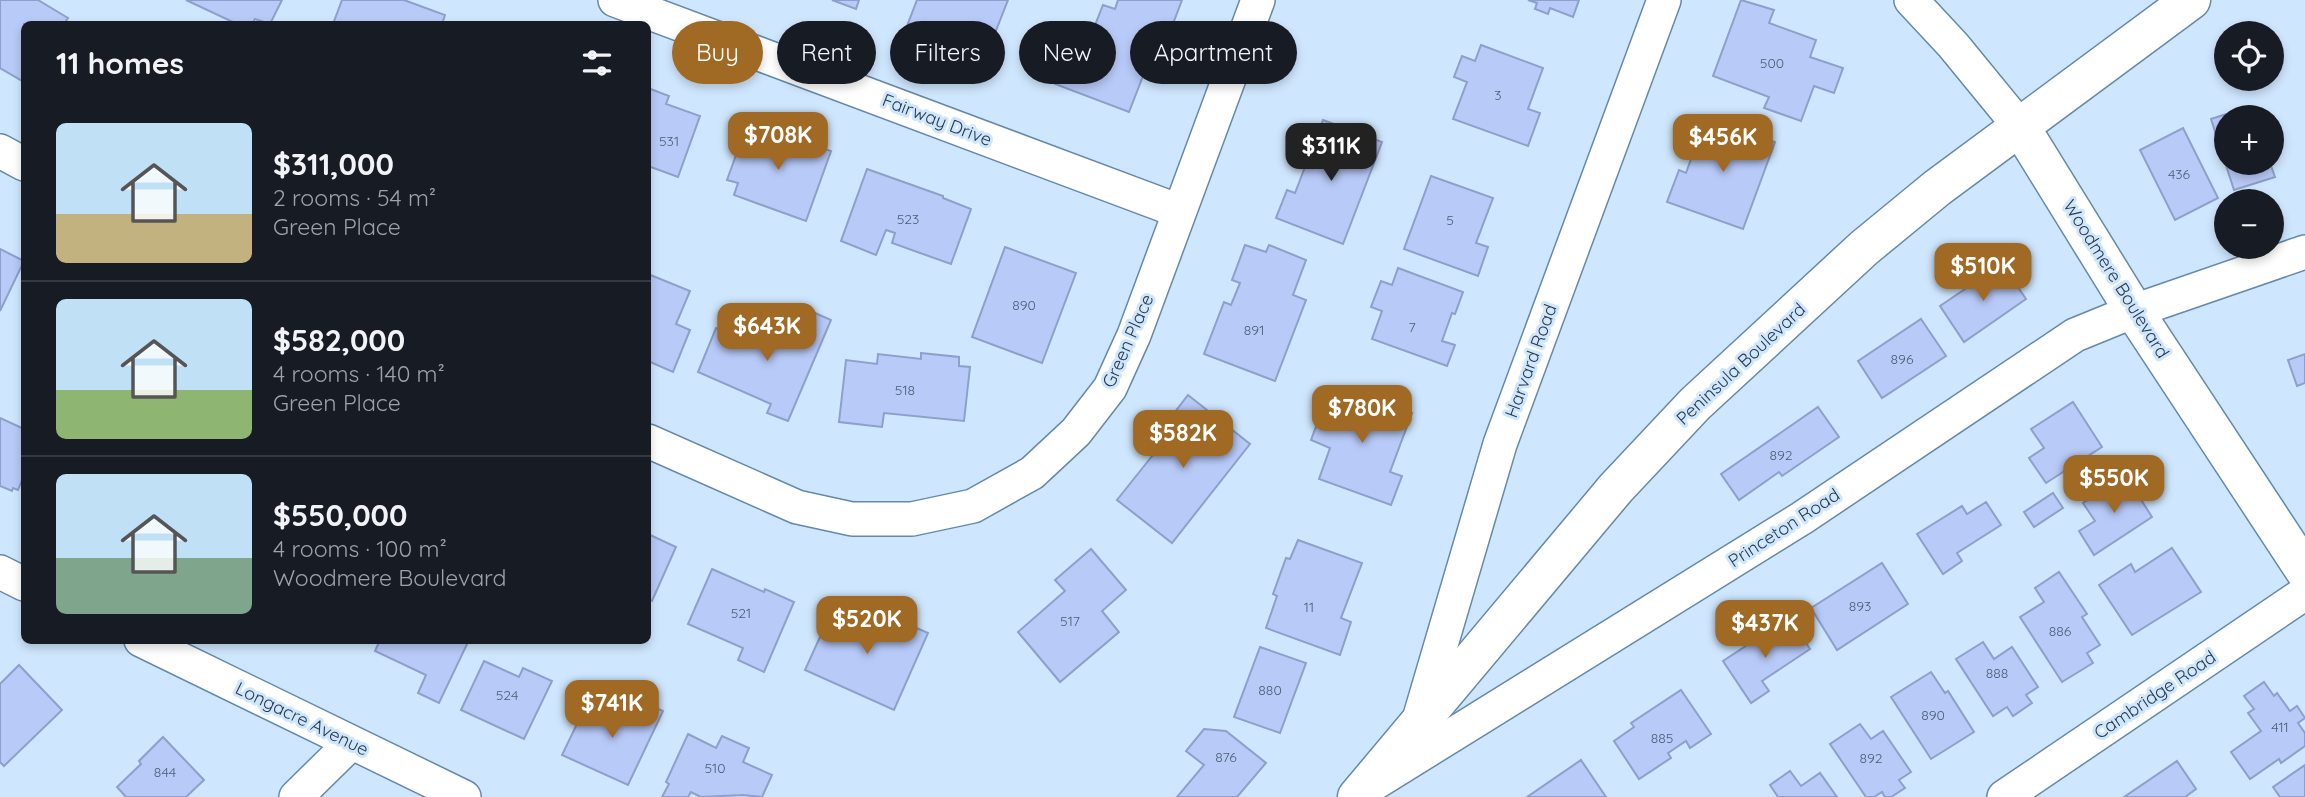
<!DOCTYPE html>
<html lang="en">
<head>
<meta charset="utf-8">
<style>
  :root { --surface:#171b24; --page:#242831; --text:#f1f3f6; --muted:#9ea1a6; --line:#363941; --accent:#a06924 }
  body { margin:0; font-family:Quicksand,sans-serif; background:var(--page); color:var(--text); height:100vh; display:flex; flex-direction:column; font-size:26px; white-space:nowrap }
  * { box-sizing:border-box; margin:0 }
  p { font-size:23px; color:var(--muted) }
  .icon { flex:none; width:38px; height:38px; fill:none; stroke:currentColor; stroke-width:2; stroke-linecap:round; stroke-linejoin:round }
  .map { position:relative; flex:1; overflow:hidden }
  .panel { position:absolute; left:21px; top:21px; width:630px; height:623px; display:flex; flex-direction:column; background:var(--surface); border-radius:10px; box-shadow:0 4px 10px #0003 }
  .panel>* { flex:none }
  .top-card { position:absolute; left:672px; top:21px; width:665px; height:63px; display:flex; gap:14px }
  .fabs { position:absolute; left:2214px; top:21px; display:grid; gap:14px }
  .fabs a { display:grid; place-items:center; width:70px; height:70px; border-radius:50%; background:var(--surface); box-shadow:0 4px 10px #0003; font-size:35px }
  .price { position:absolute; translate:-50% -60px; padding:0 16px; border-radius:14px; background:var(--accent); color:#fff; font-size:23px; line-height:46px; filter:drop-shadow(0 2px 4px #0008) }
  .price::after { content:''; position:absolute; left:50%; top:42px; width:21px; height:16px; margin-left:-10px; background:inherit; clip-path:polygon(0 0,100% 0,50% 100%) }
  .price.on { background:#222; color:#fff }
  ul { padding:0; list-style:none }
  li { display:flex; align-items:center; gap:21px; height:175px; padding:0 35px }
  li+li { border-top:2px solid var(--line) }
  li span { display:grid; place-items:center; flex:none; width:196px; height:140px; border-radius:10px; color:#555 }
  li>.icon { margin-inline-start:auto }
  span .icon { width:84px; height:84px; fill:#fffc; stroke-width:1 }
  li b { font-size:30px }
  h2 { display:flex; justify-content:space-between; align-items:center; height:84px; padding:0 35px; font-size:30px }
  .pill { padding:0 24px; border-radius:32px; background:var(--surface); box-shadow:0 4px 10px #0003; font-size:24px; line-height:63px }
  .pill.on { background:var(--accent); color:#fff }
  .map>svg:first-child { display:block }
  .building { fill:#b8caf8; stroke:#8d9fcb; stroke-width:2 }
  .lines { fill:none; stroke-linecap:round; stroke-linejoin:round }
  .street-casing { stroke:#6489ac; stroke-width:36 }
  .secondary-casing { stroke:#6489ac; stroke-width:41 }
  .primary-casing { stroke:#6489ac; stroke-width:41 }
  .street { stroke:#fff; stroke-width:33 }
  .secondary { stroke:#fff; stroke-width:38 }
  .primary { stroke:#fff; stroke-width:38 }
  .labels { text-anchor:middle; stroke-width:6; stroke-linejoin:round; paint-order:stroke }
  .number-label { font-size:14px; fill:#4e5e75 }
  .street-label { font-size:18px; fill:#2a3a49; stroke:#cfe7fe }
</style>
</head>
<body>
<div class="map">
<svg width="2305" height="797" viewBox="0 0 2305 797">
  <rect width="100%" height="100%" fill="#cfe7fe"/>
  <g class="building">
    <path d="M0 0H38L68 18 64 24H24V82L0 68Z"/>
    <path d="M186 0H282L270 24 255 19 252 24H237Z"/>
    <path d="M342 0H404L445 15 442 24H333Z"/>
    <path d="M832 0H859L856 9Z"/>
    <path d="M917 0H1008L986 56 907 26Z"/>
    <path d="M1118 0H1182L1154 74 1145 71 1129 112 1055 84 1072 39 1083 43 1090 24 1095 25 1103 5 1115 9Z"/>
    <path d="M1528 0H1579L1573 17 1550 8 1548 14 1535 9 1537 3Z"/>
    <path d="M1741 0 1774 10 1769 23 1816 40 1810 57 1843 68 1834 93 1814 86 1801 121 1764 108 1769 97 1713 76Z"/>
    <path d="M1481 45 1543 68 1528 109 1540 113 1528 146 1453 119 1467 82 1454 77 1462 56 1475 61Z"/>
    <path d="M648 88 669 96 666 104 700 116 678 177 648 166Z"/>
    <path d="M2252 106 2256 117H2226V163H2270L2275 177 2234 190 2211 119Z"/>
    <path d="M1706 117 1775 142 1743 229 1667 202 1679 170 1686 173Z"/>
    <path d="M1323 120 1382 142 1343 244 1276 218 1287 190 1295 193Z"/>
    <path d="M748 122 778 133 776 136 801 145 802 141 831 151 806 221 734 195 738 183 727 180Z"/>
    <path d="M2183 128 2218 198 2175 220 2140 150Z"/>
    <path d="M867 169 943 196V198L971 209 951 264 892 243 895 233 886 230 876 255 841 241Z"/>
    <path d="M1431 176 1493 198 1476 243 1488 247 1478 276 1404 249Z"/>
    <path d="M1245 245 1266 252 1269 245 1306 260 1293 295 1306 300 1275 381 1204 354 1224 302 1231 305 1240 283 1232 280Z"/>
    <path d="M1005 247 1076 273 1042 363 972 337Z"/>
    <path d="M0 249 24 261 0 311Z"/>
    <path d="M2002 264 2026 299 1964 342 1940 306Z"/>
    <path d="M1398 268 1463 292 1455 314 1452 313 1442 341 1455 345 1447 366 1372 339 1382 311 1371 307 1381 281 1392 285Z"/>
    <path d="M648 274 690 291 676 324 690 330 673 372 648 361Z"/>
    <path d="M806 309 831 320 788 421 767 413 771 404 698 372 716 328 756 345 763 330 780 337 778 341 790 346Z"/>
    <path d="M1921 319 1946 356 1882 398 1858 361Z"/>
    <path d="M921 353 959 357V366L970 367 964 421 884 413 882 427 839 422 846 360 877 364 878 354 921 359Z"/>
    <path d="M2305 354V383L2297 386 2288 360Z"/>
    <path d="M1349 390 1412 413 1390 472 1402 476 1391 505 1319 479 1330 448 1311 440 1326 400 1343 406Z"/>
    <path d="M1188 395 1250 444 1172 543 1117 500 1172 431 1165 425Z"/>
    <path d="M2073 402 2102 447 2046 483 2029 458 2044 448 2031 429Z"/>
    <path d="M1818 407 1839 437 1782 476 1779 472 1739 500 1721 474Z"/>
    <path d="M0 418 24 429V475L18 490 13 488 12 491 0 486Z"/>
    <path d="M2126 476 2152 517 2094 555 2079 531 2095 521 2083 503Z"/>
    <path d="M2053 493 2063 508 2034 527 2024 512Z"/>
    <path d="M1986 502 2001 525 1957 553 1962 561 1943 574 1917 534 1962 506 1967 514Z"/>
    <path d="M648 534 676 547 652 601 648 598Z"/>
    <path d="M1298 540 1362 563 1341 618 1351 622 1340 655 1266 628 1277 596 1273 594 1286 558 1290 559Z"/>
    <path d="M2172 548 2201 592 2132 635 2099 585 2131 564 2135 572Z"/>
    <path d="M1091 549 1126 590 1102 611 1119 632 1060 682 1018 632 1065 591 1055 580Z"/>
    <path d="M1882 563 1908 604 1837 650 1811 608Z"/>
    <path d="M712 569 764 592 765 589 794 602 764 672 738 660 743 648 688 624Z"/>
    <path d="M2059 572 2087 614 2082 617 2100 645 2087 653 2093 663 2062 682 2020 617 2044 602 2035 588Z"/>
    <path d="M834 606 889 630 894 618 928 633 894 710 805 670Z"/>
    <path d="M1793 623 1810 649 1762 681 1769 691 1751 703 1723 661 1767 632 1770 638Z"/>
    <path d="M380 640H469L439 703 418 693 426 675 375 651Z"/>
    <path d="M1983 642 1994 659 2012 647 2038 687 2026 695 2032 703 2013 716 2007 707 1993 716 1956 659Z"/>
    <path d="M1260 647 1306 663 1280 733 1234 717Z"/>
    <path d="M484 661 519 677 523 668 552 681 524 739 461 710Z"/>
    <path d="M19 665 62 710 4 766 0 762V684Z"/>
    <path d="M1931 672 1945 693 1948 691 1974 732 1931 759 1891 697Z"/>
    <path d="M2264 682 2274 696 2277 693 2290 711 2297 706 2305 718 2298 723 2305 733V746L2281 763 2279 759 2250 779 2231 752 2261 731 2248 713 2254 709 2244 696Z"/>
    <path d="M1681 690 1711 734 1690 748 1686 741 1668 753 1671 758 1639 779 1614 741 1634 727 1631 723Z"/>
    <path d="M588 701 633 722 642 702 663 711 628 785 562 755Z"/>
    <path d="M1860 724 1871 739 1883 731 1911 772 1899 780 1905 788 1891 797H1885L1882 792 1874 797H1866L1830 744Z"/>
    <path d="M1204 729 1226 731 1266 763 1237 797H1177L1204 765 1186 751Z"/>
    <path d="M688 734 716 748 722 736 749 748 743 762 772 775 762 797 743 795 701 797 691 792 688 797H662L669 784 666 782Z"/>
    <path d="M163 737 204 780 186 797H126L117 787 141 764 139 761Z"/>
    <path d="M1581 760 1606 797H1527Z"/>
    <path d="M2177 761 2196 789 2185 797H2124Z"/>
    <path d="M2305 765V797H2280L2273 787Z"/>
    <path d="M1790 771 1801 786 1820 773 1837 797H1778L1770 785Z"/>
  </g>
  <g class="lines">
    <defs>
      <g id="street">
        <path d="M615 0 1179 211"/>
        <path d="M1911 0 1953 45 2021 128"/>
        <path d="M0 151 24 164"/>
        <path d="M648 441 797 507 852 519H912L973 506 1032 473 1076 432 1110 388 1134 335 1258 0"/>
        <path d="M0 572 24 584"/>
        <path d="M141 640 464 797"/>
        <path d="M1418 723 1500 444 1664 0"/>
        <path d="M1375 783 1802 518 2075 335 2134 311 2305 252"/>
        <path d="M296 797 351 743"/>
        <path d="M2004 797 2305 593"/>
      </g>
      <path id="secondary" d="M2021 128 2134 311 2305 571"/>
      <path id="primary" d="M1357 797 1616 488 1695 404 1864 248 1937 188 2191 0"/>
    </defs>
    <use href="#street" class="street-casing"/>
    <use href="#secondary" class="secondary-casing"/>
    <use href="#primary" class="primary-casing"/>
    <use href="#street" class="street"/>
    <use href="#secondary" class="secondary"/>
    <use href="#primary" class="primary"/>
  </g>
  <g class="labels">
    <g class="number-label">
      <text x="1772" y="68">500</text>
      <text x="1498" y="100">3</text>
      <text x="669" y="146">531</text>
      <text x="2179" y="179">436</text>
      <text x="908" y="224">523</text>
      <text x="1450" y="225">5</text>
      <text x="1024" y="310">890</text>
      <text x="1412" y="332">7</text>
      <text x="1254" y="335">891</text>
      <text x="1902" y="364">896</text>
      <text x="905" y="395">518</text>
      <text x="1781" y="460">892</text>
      <text x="1860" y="611">893</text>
      <text x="1309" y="612">11</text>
      <text x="741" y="618">521</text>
      <text x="1070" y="626">517</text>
      <text x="2060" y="636">886</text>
      <text x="1997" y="678">888</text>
      <text x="1270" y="695">880</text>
      <text x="507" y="700">524</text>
      <text x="1933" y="720">890</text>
      <text x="2280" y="732">411</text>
      <text x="1662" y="743">885</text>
      <text x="1226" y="762">876</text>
      <text x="1871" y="763">892</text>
      <text x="715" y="773">510</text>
      <text x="165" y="777">844</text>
    </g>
    <g class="street-label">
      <text transform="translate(937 120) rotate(21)" y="6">Fairway Drive</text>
      <text transform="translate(2116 279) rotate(58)" y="6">Woodmere Boulevard</text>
      <text transform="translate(1128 341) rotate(-66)" y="6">Green Place</text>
      <text transform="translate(1531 361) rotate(-70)" y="6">Harvard Road</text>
      <text transform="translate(1741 364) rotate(-43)" y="6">Peninsula Boulevard</text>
      <text transform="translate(1784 528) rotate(-33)" y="6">Princeton Road</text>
      <text transform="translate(2155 695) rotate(-34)" y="6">Cambridge Road</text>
      <text transform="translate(302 719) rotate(26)" y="6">Longacre Avenue</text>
    </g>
  </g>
</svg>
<div class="fabs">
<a><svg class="icon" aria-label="locate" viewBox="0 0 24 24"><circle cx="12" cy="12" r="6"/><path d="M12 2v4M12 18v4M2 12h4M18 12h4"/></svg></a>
<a>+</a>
<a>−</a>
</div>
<b class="price" style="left:778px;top:172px">$708K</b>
<b class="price" style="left:1723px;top:174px">$456K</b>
<b class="price on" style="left:1331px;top:183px">$311K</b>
<b class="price" style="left:1983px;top:303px">$510K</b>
<b class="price" style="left:767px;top:363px">$643K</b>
<b class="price" style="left:1362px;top:445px">$780K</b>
<b class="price" style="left:1183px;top:470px">$582K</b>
<b class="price" style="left:2114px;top:515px">$550K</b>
<b class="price" style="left:867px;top:656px">$520K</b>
<b class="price" style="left:1765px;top:660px">$437K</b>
<b class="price" style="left:612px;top:740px">$741K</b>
<div class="top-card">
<a class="pill on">Buy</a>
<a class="pill">Rent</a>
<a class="pill">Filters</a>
<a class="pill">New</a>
<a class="pill">Apartment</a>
</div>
<section class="panel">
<h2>11 homes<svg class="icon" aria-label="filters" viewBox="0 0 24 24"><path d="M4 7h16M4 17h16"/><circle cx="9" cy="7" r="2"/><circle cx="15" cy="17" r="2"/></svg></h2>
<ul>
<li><span style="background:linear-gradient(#bfe0f5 65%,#c2b280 0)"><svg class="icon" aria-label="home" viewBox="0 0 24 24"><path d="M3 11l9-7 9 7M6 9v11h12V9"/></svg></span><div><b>$311,000</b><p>2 rooms · 54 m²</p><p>Green Place</p></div></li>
<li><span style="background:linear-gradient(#bfe0f5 65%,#8fb573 0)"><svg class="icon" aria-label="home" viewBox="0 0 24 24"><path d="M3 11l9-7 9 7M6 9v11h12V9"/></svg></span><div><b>$582,000</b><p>4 rooms · 140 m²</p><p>Green Place</p></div></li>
<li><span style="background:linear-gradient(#bfe0f5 60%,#7fa58c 0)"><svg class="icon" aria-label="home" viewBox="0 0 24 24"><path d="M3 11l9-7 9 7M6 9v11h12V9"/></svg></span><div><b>$550,000</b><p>4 rooms · 100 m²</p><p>Woodmere Boulevard</p></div></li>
</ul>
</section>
</div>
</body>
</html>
